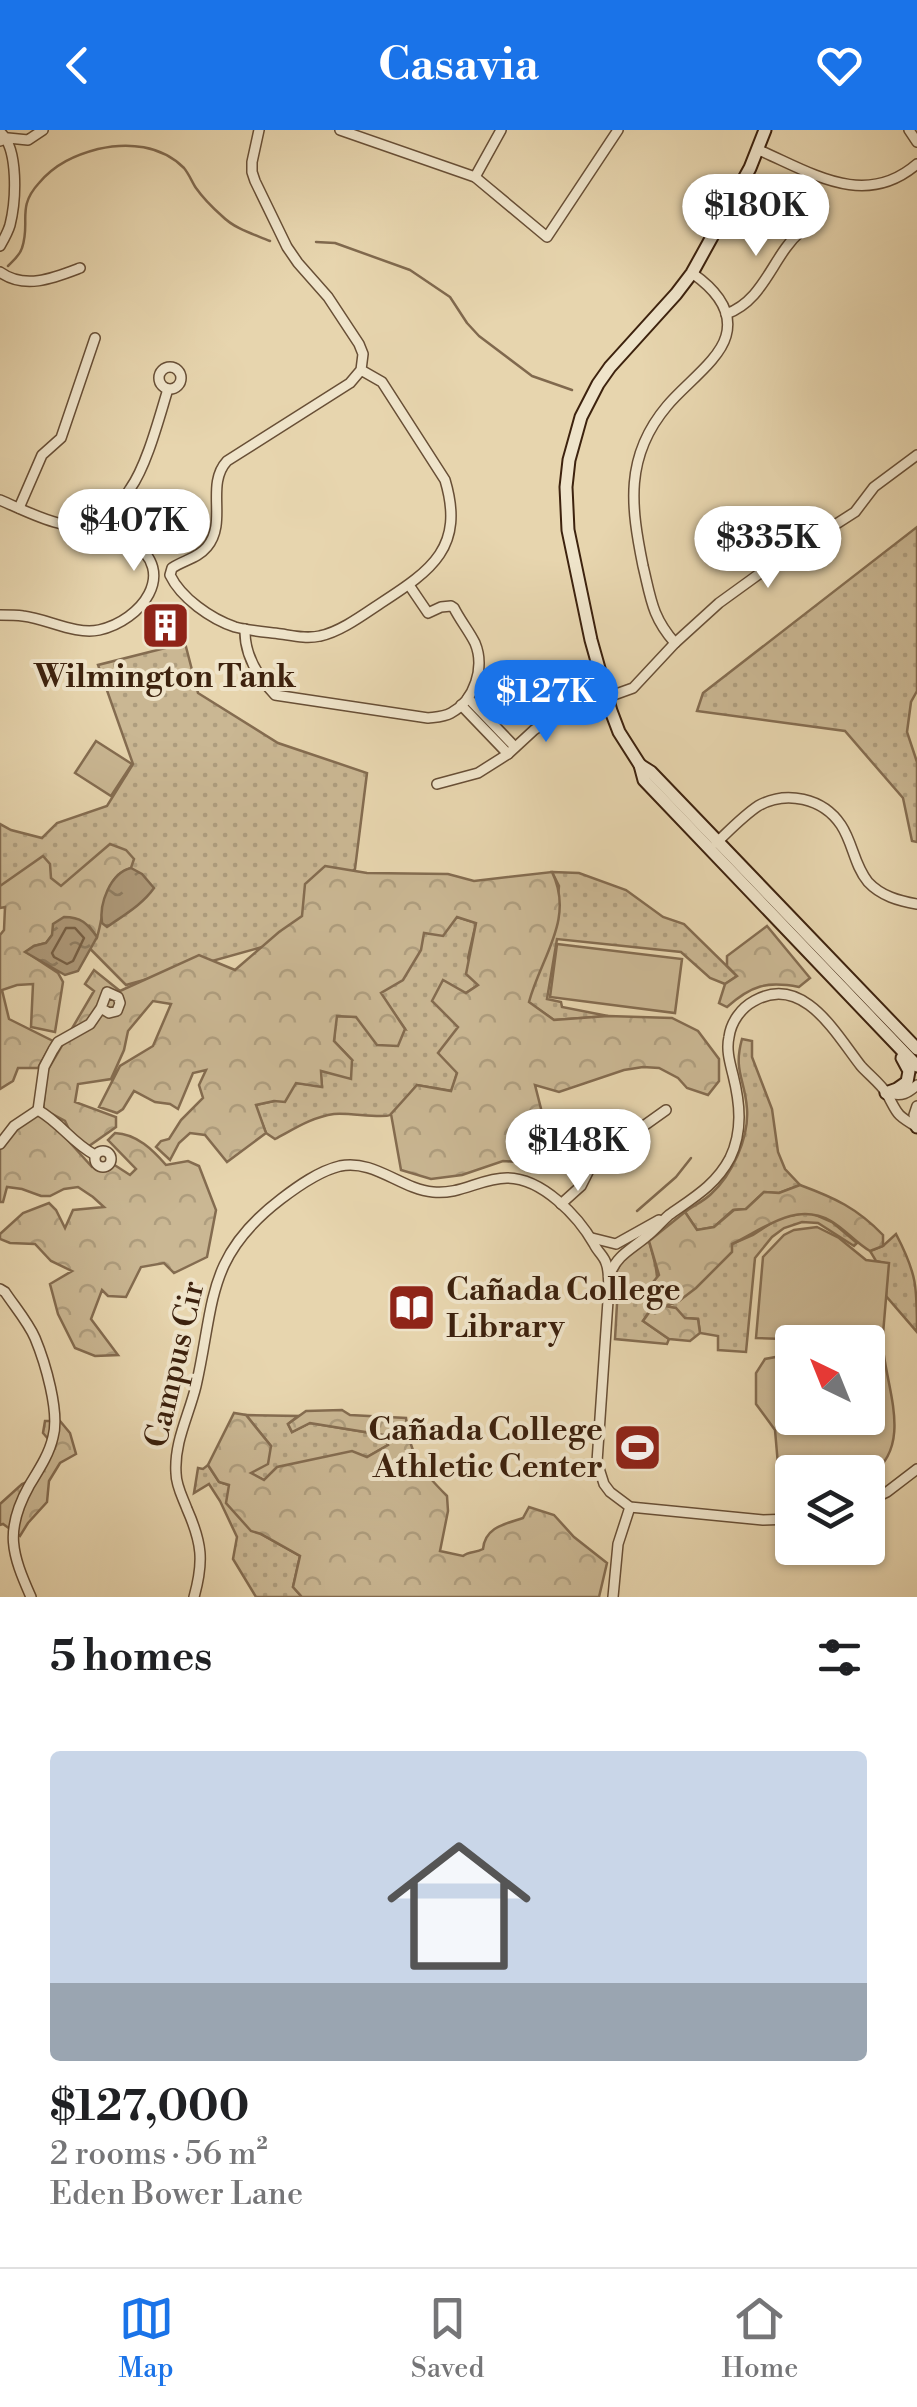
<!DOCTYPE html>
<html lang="en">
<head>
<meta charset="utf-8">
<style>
  :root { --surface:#fff; --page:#f6f6f6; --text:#202124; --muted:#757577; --line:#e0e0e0; --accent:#1a73e8 }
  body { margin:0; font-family:"Libre Bodoni",serif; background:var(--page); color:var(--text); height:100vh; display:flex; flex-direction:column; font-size:38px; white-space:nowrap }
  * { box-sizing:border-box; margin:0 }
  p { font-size:32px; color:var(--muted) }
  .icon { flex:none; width:55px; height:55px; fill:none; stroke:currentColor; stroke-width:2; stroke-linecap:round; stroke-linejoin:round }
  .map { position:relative; height:1467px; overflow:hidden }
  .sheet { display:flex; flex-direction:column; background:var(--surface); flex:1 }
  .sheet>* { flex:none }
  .needle { width:65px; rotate:317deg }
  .fabs { position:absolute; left:775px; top:1195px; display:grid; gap:20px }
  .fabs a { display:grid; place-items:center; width:110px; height:110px; border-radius:10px; background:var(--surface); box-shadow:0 2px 8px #0004; font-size:50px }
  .price { position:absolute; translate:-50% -85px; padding:0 22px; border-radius:35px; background:#fff; color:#222; font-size:32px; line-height:65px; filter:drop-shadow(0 2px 5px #0008) }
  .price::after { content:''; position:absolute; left:50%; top:60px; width:30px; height:22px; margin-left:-15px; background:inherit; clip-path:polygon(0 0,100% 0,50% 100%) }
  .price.current { background:var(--accent); color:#fff }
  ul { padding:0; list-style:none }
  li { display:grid; align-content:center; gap:20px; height:530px; padding:0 50px }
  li+li { border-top:2px solid var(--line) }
  li span { display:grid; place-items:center; height:310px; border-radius:10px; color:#555 }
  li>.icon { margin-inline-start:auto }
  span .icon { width:180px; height:180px; fill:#fffc; stroke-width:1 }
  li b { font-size:42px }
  h2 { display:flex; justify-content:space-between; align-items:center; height:120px; padding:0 50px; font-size:42px }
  header { display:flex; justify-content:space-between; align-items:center; height:130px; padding:0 50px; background:var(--accent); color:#fff; font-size:45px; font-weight:700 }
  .tab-bar { display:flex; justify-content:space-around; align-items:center; height:140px; border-top:2px solid var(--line); background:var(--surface); font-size:28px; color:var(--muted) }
  .tab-bar a { display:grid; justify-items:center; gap:5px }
  .tab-bar .current { color:var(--accent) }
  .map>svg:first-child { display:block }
  .grass { fill:url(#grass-dots); stroke:#846c50; stroke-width:2.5 }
  .forest { fill:url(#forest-crowns); stroke:#846c50; stroke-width:2.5 }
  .pitch { fill:#cab793; stroke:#846c50; stroke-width:2.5 }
  .water { fill:url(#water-ripples); stroke:#80694e; stroke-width:2.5 }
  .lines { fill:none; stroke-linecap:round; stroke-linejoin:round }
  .shore { stroke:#755d43; stroke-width:2.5 }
  .stream { stroke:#80694e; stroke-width:2.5 }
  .minor-casing { stroke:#684f36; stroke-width:12 }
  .secondary-casing { stroke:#3d220e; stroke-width:15 }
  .minor { stroke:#efe4ca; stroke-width:9 }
  .secondary { stroke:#efe4ca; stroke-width:11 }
  .labels { text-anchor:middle; stroke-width:8; stroke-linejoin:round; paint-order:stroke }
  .poi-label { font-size:32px; font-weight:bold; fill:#3d220e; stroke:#efe4ca }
  .street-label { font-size:32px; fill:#3d220e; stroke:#efe4ca }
</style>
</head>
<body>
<header><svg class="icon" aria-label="back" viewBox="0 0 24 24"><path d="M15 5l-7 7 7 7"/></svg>Casavia<svg class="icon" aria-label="heart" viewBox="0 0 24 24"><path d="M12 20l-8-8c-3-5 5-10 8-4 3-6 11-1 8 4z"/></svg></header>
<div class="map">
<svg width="917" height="1467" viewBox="0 0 917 1467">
  <defs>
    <pattern id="grass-dots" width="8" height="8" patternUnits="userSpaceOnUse" patternTransform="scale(2.5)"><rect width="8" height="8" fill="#cab793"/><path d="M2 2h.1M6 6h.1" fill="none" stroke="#ae9d7e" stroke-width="1.8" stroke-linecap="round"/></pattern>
    <pattern id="forest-crowns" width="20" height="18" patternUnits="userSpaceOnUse" patternTransform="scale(2.5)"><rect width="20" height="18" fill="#cab793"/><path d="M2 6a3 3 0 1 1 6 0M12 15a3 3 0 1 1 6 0" fill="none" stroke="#ae9d7e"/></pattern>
    <pattern id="water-ripples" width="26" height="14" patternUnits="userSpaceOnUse" patternTransform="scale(2.5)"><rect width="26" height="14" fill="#ad9878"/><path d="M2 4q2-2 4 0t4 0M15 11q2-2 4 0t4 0" fill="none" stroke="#8e7c61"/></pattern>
  </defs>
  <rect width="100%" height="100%" fill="#e7d5ae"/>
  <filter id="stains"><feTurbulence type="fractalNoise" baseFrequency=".002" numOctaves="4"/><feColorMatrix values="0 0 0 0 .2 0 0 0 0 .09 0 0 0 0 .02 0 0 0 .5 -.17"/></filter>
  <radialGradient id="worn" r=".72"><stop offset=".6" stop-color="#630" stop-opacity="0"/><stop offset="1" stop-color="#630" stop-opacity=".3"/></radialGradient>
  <g class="grass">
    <path d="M917 397V561L911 572 907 602 917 632V712L912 711 903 668 845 601 697 581 703 563Z"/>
    <path d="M185 513 198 563 278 613 367 643 355 739 284 811 126 855 22 750 0 769V694L11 700 42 708 57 693 107 676 133 634 98 535Z"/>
    <path d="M552 742 579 743 626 760 663 787 684 794 737 846 725 854 710 848 681 822 557 809 547 869 561 872 562 877 608 886 554 890 528 872 535 847 554 805 559 756Z"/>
    <path d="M457 787 476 793 468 828 478 855 466 863 458 897 457 943 452 961 417 955C409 964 400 979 390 985 382 989 347 982 334 984 312 987 294 999 275 1009L266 1003 255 975 274 971 296 953 322 956 320 941 352 930 334 911 336 886 356 887 405 899 380 863 424 803Z"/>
    <path d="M742 909 752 911V927L772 979 778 1022 785 1039 800 1055 779 1063 764 1062 746 1079 733 1080 714 1097 697 1100 685 1082C693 1076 704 1071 711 1064 732 1045 749 1008 747 979 745 949 733 941 742 909Z"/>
    <path d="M809 1082 832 1092 857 1113 854 1116 818 1093 802 1092 784 1098 772 1107 755 1128 746 1222 718 1220V1206L700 1203 698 1189 685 1188 662 1177 679 1171 731 1122 732 1114 753 1105 779 1088Z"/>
    <path d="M896 1104C917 1144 917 1157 917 1202L886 1166 888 1134 876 1131 870 1121 883 1116Z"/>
    <path d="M649 1111C658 1143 664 1162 643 1191L669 1209 667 1214 615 1209 618 1156 614 1153C616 1130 631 1122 649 1111Z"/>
    <path d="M246 1285 298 1286 288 1294 292 1302 310 1293 383 1305 388 1315 367 1327 264 1350 250 1343 271 1316Z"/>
    <path d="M208 1335 219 1352 229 1355 261 1404 300 1426 293 1457 302 1467H256L233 1429 237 1407 220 1371 209 1354 194 1363 198 1338 203 1339Z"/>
  </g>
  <g class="forest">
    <path d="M110 714 126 720 134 729 131 738C102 746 105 784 97 807L89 796 52 805 46 813 34 816 26 822 58 843 63 852 55 902 31 897 33 854 17 855 2 860 9 889 53 911 38 938H18L13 951 0 959V805L4 800 5 777 0 778V756L43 726 50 734 51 748 61 756Z"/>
    <path d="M325 736 367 743 448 744 474 751 552 742C575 789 541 827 529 872L554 890 608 886 672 888 698 901 719 929V951L708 965 687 958 678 948 659 938 643 937 624 940 559 962 535 955 550 1014 544 1034 503 1031 462 1045 431 1049 401 1040 391 984 417 955 451 961 457 943 438 923 458 897 432 871 443 850 466 863 478 855 466 844 476 793 457 787 443 806 424 803 421 820 403 850 381 863 405 899 398 916 377 915 356 887 337 886 334 911 352 930 351 949 321 941 322 957 296 953 285 972 274 971 256 975 266 1003 227 1032 205 1005 190 1003 179 1013 170 1030 156 1017 161 1011 169 1009 181 990 203 968 199 955 206 940 193 943 178 979 170 974 155 972 134 961 123 979 117 983 99 977 120 936 153 916 171 874 153 871 128 901 124 920 111 949 78 954 75 972 116 987V997L89 1016 73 1008 65 991 43 979 47 941 94 861 85 854 94 840 120 861 199 825 235 840 279 802 302 786 305 754Z"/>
    <path d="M767 796 810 848 799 857C767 851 752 855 727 877L719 873 725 854 737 846 727 836V826Z"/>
    <path d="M38 984 55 996 92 1037 113 1034 130 1045 136 1039 108 1010 115 1003C137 1004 153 1020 166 1035L188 1031 199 1036 216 1080 207 1127 174 1143 164 1133 141 1137 126 1167 108 1166 102 1160 91 1189 118 1225 95 1226 75 1218 58 1184 50 1154 72 1141 51 1131 35 1114 10 1113 0 1109V1104L23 1083 49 1073 56 1080 65 1098 73 1080 104 1077 93 1067 78 1057 64 1059 50 1066H41L22 1059 7 1057 3 1072H0V1018L17 998Z"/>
    <path d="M800 1055C835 1068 857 1078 883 1105V1116L870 1121C856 1113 845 1099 831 1091 795 1071 764 1099 732 1114V1122L696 1158 679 1171 665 1176 676 1178 685 1188 698 1189 700 1203 690 1211 669 1209 643 1191 653 1177 648 1158 659 1145 649 1111 685 1082 697 1100 714 1097 734 1080 746 1079 764 1062 779 1063Z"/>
    <path d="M342 1280 350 1285 406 1288C410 1327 420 1339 447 1366L448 1381 440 1421 463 1426C469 1421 476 1423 483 1419 485 1397 505 1394 523 1388L529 1377 554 1385 574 1407 607 1433 599 1467H302L293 1457 300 1426 261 1404 251 1401 226 1373 229 1355 219 1352 208 1335 234 1283 246 1285 271 1316 268 1334 251 1343 264 1350 277 1337 352 1321 367 1327 388 1315 383 1305 310 1293 292 1302 288 1294 306 1281Z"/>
    <path d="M45 1291H60L70 1303 76 1324 60 1333 49 1351 47 1372 28 1393 20 1406 3 1394 0 1395V1374L22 1354 39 1347 55 1317 43 1303Z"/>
  </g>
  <g class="pitch">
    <path d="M96 611 132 634 111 666 75 643Z"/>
    <path d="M557 814 682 829 675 883 550 867Z"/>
    <path d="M817 1097 839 1108 866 1130 889 1133 882 1216 868 1215V1212L756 1208 763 1127 784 1105 794 1100Z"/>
    <path d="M792 1224V1288H868V1228L884 1226C890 1267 910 1317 871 1345L868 1346V1342H792V1356L780 1358 775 1300 756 1274V1243L765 1229Z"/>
  </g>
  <g class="water">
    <path d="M131 738 142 744 154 758C142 775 124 785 107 797L102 793C99 774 110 743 131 738Z"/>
    <path d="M64 787C81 787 87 793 97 807L78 841 65 845 25 822 34 816 46 813 52 805 53 794Z"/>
  </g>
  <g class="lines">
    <path class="shore" d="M66 798H75L84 808 73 831 67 834 54 827 52 823Z"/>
    <g class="stream">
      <path d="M316 112 335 113 410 140 450 167 467 193 479 206 532 246 572 260"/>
      <path d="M8 136C14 130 20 125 22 118 31 92 16 78 39 53 55 34 75 25 98 19 128 12 161 15 184 38 189 44 192 52 196 58 203 68 213 78 222 86 235 99 253 104 270 111"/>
      <path d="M637 1081 676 1047 691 1028"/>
    </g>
    <defs>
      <g id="minor">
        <path d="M259 0 252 32V42L255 51 287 117 298 133 328 167 359 214 363 224 361 240 382 252 445 350C465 417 432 440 381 473 363 485 340 502 320 506 307 509 294 506 281 504 266 502 250 501 235 497 211 489 181 468 170 445L172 438C184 430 198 428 207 417 228 392 205 355 227 331L350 253 361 240"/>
        <path d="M340 0 475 47 547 107 618 0"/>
        <path d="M909 0 917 12"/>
        <path d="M0 2C19 18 16 71 10 95 8 102 4 109 0 116"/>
        <path d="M0 11 8 8 28 10 43 0"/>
        <path d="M759 20C812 43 865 79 917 34"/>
        <path d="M475 47 501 0"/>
        <path d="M0 142C25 160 54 148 80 138"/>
        <path d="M726 184C765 170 772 126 801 101"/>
        <circle cx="170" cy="248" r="11"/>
        <path d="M0 370C19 378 38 388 58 393 83 400 110 397 132 412 179 442 141 491 99 500 75 505 48 489 23 486 16 485 8 485 0 485"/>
        <path d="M19 378 42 325 61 308 95 208"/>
        <path d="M733 382 738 397 766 439"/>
        <path d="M105 401C113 386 121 373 130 359 147 335 159 288 168 259"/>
        <path d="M245 499C244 525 258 547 275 565L428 588C436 587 444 587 451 583 475 570 485 537 475 513 469 501 460 490 454 478L451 476 441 477 428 483 409 455"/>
        <path d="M675 513C652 487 651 469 643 436 631 377 624 327 667 276 684 255 719 231 726 206 734 178 712 157 692 143"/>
        <path d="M468 568 515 617"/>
        <path d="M461 575 508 624"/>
        <path d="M437 654 478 643 508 624 534 600 555 586 633 558 675 513 719 473 766 439 855 382 874 357 917 325"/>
        <path d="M716 713C730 700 743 686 758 676 786 660 823 668 841 695 853 713 854 735 868 752 881 766 899 771 917 774"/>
        <path d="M889 963C902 967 908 963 917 955"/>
        <path d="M38 980 44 937 53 920 58 912 90 894 101 878 107 862 118 867 120 873 117 881 109 883 101 878"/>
        <path d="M917 997 914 985 917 976"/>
        <path d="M0 1014 14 996 38 980C62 994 71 1012 95 1025"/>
        <circle cx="103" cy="1029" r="8"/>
        <path d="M561 1074 581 1056 593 1032 666 980"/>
        <path d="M592 1108 616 1114 659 1090"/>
        <path d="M610 1144C617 1125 632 1119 647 1106 655 1100 661 1092 669 1085 693 1068 716 1055 730 1028 743 1001 740 973 733 945 730 933 726 920 729 907 731 892 741 878 754 871 803 843 836 904 861 936 869 945 881 954 887 964 898 984 895 984 917 997"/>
        <path d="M0 1159 5 1162C15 1177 28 1192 35 1208 45 1232 60 1282 53 1307 49 1325 38 1341 29 1356 4 1401 12 1424 31 1467"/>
        <path d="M868 1371 887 1362 917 1339"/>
        <path d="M194 1467C204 1431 202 1413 187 1379 183 1368 176 1356 176 1343 174 1312 189 1285 196 1256 215 1173 205 1127 281 1069 298 1056 319 1041 340 1036 374 1029 401 1059 433 1062 460 1065 481 1048 507 1048 542 1048 578 1086 594 1114 597 1121 604 1126 606 1133 609 1140 608 1148 609 1156L597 1332 604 1354 610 1362 630 1377 763 1390 792 1389"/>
        <path d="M613 1467 618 1414 630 1377"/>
      </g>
      <g id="secondary">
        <path d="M765 0 750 38 692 143 676 164 610 237 598 254 581 287 569 330 566 357 568 400 591 510 611 581 619 602 640 635 644 650 917 936"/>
        <path d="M640 635 651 642 917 919"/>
        <path d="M886 963 897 959 907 952 909 941 902 928"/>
        <path d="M917 997V996"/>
      </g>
    </defs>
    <use href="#minor" class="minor-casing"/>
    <use href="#secondary" class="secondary-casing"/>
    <use href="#minor" class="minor"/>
    <use href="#secondary" class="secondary"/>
  </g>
  <defs>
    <symbol id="building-square" viewBox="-11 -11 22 22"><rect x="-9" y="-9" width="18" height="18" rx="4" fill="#8f2418" stroke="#efe4ca"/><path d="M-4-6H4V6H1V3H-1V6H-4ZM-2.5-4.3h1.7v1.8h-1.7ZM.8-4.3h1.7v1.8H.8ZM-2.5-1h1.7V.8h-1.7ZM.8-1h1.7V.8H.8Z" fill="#fff"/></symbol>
    <symbol id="library-square" viewBox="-11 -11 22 22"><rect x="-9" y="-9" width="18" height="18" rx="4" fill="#8f2418" stroke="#efe4ca"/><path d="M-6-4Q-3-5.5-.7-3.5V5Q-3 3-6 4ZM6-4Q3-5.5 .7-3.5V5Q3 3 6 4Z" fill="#fff"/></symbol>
    <symbol id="stadium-square" viewBox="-11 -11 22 22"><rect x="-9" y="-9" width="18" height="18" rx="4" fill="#8f2418" stroke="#efe4ca"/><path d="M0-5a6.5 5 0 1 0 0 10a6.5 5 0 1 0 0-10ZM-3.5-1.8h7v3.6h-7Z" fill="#fff"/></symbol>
  </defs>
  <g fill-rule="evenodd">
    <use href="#building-square" x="138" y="468" width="55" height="55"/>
    <use href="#library-square" x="384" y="1150" width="55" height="55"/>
    <use href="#stadium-square" x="610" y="1290" width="55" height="55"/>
  </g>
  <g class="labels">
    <g class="poi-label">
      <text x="165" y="557">Wilmington Tank</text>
      <text x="446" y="1170" text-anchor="start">Cañada College<tspan x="446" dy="37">Library</tspan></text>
      <text x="603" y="1310" text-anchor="end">Cañada College<tspan x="603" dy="37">Athletic Center</tspan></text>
    </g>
    <g class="street-label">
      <text transform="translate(174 1234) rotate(-77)" y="11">Campus Cir</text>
    </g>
  </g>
  <rect width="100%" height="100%" filter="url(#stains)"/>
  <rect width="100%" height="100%" fill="url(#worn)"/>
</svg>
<div class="fabs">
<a><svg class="needle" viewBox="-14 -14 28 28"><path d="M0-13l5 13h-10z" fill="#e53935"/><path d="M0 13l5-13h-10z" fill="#757577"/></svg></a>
<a><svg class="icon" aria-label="layers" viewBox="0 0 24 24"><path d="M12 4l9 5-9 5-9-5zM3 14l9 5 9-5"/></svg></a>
</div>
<b class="price" style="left:756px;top:129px">$180K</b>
<b class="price" style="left:134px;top:444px">$407K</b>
<b class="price" style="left:768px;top:461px">$335K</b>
<b class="price current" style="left:546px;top:615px">$127K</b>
<b class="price" style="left:578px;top:1064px">$148K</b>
</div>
<section class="sheet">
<h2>5 homes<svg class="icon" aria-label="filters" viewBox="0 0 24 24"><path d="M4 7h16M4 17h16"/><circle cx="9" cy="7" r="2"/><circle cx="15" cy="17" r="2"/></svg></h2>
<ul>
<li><span style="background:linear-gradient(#c9d6e8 75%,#9aa5b1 0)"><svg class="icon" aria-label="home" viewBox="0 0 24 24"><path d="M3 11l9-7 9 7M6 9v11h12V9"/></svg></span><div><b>$127,000</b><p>2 rooms · 56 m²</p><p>Eden Bower Lane</p></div></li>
</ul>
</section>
<nav class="tab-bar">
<a class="current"><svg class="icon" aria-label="map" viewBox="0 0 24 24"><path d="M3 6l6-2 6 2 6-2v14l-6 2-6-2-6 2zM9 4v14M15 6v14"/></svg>Map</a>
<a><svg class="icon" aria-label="saved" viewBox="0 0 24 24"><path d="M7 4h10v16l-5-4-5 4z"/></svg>Saved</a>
<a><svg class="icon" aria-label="home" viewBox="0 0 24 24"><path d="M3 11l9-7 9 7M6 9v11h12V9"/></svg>Home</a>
</nav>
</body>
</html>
